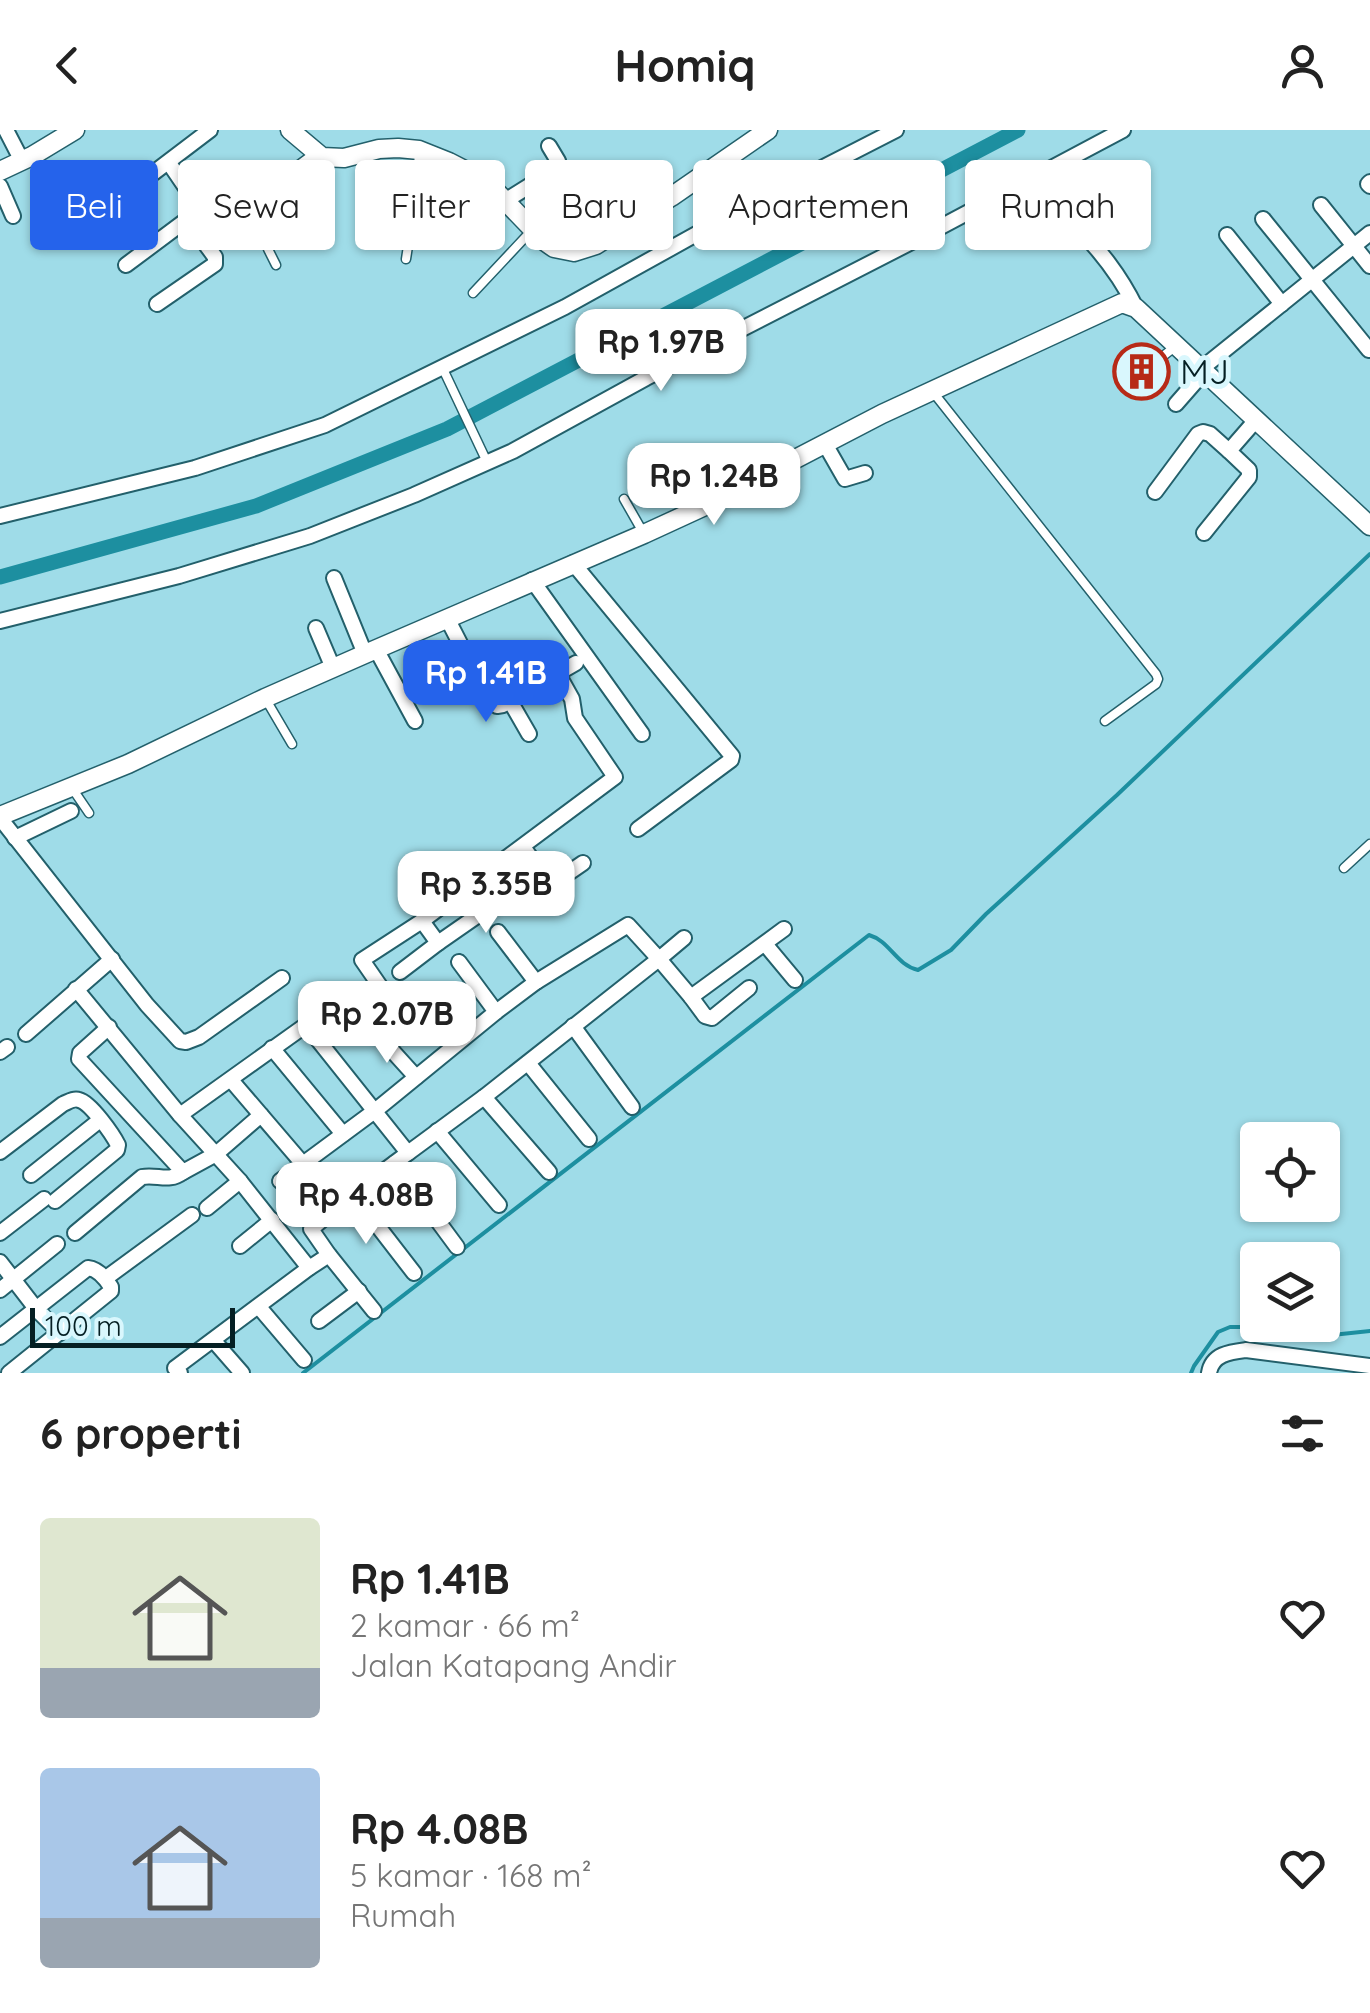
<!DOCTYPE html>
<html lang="id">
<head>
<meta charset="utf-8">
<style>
  :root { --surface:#fff; --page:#f2f2f2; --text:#222; --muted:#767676; --accent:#2563eb }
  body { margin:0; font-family:Quicksand,sans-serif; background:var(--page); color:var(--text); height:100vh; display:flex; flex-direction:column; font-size:38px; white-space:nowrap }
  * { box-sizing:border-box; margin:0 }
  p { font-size:32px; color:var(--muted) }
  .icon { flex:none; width:55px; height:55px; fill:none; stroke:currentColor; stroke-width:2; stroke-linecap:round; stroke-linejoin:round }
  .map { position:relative; height:1243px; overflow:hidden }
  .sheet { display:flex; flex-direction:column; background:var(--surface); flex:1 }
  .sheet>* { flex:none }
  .hud { position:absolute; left:30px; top:30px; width:1310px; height:90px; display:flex; gap:20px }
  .buttons { position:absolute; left:1240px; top:992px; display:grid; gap:20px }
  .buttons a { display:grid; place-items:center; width:100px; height:100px; border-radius:10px; background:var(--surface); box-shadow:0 2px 8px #0004; font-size:50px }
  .scale { position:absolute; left:30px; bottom:25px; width:205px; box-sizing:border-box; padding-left:10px; border:5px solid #051f23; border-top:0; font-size:28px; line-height:35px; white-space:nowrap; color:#051f23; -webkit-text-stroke:8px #d9f7fd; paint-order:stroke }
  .price { position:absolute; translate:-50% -85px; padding:0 22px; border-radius:20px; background:#fff; color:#222; font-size:32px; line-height:65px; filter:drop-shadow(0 2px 5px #0008) }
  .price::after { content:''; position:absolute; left:50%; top:60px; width:30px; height:22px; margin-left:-15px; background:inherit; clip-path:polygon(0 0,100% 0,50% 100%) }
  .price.current { background:var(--accent); color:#fff }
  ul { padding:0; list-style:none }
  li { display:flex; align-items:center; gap:30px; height:250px; padding:0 40px }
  li span { display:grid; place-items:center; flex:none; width:280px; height:200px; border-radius:10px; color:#555 }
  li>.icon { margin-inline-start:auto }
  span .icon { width:120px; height:120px; fill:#fffc; stroke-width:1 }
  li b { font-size:42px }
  h2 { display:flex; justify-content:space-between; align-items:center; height:120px; padding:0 40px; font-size:42px }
  .tag { padding:0 35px; border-radius:10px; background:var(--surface); box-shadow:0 2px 8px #0004; font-size:35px; line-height:90px }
  .tag.current { background:var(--accent); color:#fff }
  header { display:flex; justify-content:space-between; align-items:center; height:130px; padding:0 40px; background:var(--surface); font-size:45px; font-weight:700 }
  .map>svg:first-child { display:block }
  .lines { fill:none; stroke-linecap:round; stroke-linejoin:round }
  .stream { stroke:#1d8fa0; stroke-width:4 }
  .canal { stroke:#1d8fa0; stroke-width:15 }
  .service-casing { stroke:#23606b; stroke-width:11 }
  .minor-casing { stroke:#23606b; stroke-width:18 }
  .tertiary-casing { stroke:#23606b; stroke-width:21 }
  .service { stroke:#fff; stroke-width:8 }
  .minor { stroke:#fff; stroke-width:14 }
  .tertiary { stroke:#fff; stroke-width:18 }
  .labels { text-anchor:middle; stroke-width:10; stroke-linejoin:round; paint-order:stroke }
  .poi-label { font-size:35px; fill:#051f23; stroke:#d9f7fd; text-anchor:start }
</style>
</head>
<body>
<header><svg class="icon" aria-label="back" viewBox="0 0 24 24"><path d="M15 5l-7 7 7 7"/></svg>Homiq<svg class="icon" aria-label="person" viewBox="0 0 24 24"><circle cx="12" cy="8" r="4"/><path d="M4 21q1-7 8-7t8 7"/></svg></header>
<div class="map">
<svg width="1370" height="1243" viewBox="0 0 1370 1243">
  <rect width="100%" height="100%" fill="#9fdce8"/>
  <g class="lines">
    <g class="stream">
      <path d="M303 1243 869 805C890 811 896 835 918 840L951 820 986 784 1117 665 1370 424"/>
      <path d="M1191 1243 1194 1236 1218 1202 1230 1197H1267L1332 1205 1370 1201"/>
    </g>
    <path class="canal" d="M0 447 256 376 447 299 1018 0"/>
    <defs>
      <g id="service">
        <path d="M406 129 417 58 419 20"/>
        <path d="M276 135 268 119 269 108 251 70 315 23"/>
        <path d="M473 163 533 99"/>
        <path d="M1158 230 1176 216"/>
        <path d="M443 239 487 332"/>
        <path d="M933 262 1156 544 1158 549 1156 554 1105 591"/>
        <path d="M624 369 644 404"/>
        <path d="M265 568 292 614"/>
        <path d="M72 658 89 683"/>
        <path d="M1344 738 1370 714"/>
      </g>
      <g id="minor">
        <path d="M6 0 22 31"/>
        <path d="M1370 52 1368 54 1370 56"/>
        <path d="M1021 53 1054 110 1074 94C1100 120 1120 145 1136 178"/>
        <path d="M0 56 13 86"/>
        <path d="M505 71 553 41 558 31 549 16"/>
        <path d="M1321 75 1370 136"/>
        <path d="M102 82 210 0"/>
        <path d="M1263 89 1369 220"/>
        <path d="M1227 105 1282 174"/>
        <path d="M126 135 197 82V74L169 33"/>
        <path d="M157 174 215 134V127L187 89"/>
        <path d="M1201 239 1370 103"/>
        <path d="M1176 274 1204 242"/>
        <path d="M825 314 845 349 865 343"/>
        <path d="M1155 362 1198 304 1203 302 1210 304 1229 321"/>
        <path d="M0 386 195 338 325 295 565 177 736 82 896 0"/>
        <path d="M1204 403 1249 347V340L1229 321 1256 290"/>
        <path d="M573 433 732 626 731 630 638 699"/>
        <path d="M334 448 365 524"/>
        <path d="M532 450 642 604"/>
        <path d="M448 490 488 568 497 576 503 575 576 533"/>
        <path d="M0 491 179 446 310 406 414 365 513 321 646 248 933 101 1123 0"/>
        <path d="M316 498 333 538"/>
        <path d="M376 519 415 591"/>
        <path d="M510 571 529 604"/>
        <path d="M0 688 147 875 180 911 186 912 199 907 282 848"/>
        <path d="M15 708 71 681"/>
        <path d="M523 717 551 755 583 733"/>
        <path d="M498 802 536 852"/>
        <path d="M438 813 510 763"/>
        <path d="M765 814 795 850"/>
        <path d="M400 842 438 813 422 791"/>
        <path d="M76 859 180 985 240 1051 309 1138 329 1125"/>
        <path d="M691 867 705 886 712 888 749 858"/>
        <path d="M391 872 362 830 422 791 615 647 575 588 572 569 558 544"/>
        <path d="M496 882 536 852 628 795 659 829 684 808"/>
        <path d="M306 895 341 868H345L387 915 448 868"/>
        <path d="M573 896 632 977"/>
        <path d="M109 897 80 923 79 929 183 1042 216 1024 261 985"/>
        <path d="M26 904 112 829"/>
        <path d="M387 915 416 947"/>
        <path d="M272 918 343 1004"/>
        <path d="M0 922 7 917"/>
        <path d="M528 933 589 1009"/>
        <path d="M231 950 303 1034 376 980 496 882 459 832"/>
        <path d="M484 967 549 1042"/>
        <path d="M180 985 306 895 408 1023 484 967 659 829 691 867 784 799"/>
        <path d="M437 1001 499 1075"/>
        <path d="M0 1022 63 974C68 972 74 968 79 970 91 973 113 1005 118 1015L117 1020 55 1071"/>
        <path d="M395 1033 457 1117"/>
        <path d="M31 1045 100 990"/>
        <path d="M280 1051 303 1034"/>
        <path d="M353 1064 414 1143"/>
        <path d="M207 1078 240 1051"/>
        <path d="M0 1103 44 1069"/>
        <path d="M75 1103 142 1047C158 1044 168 1053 183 1042"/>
        <path d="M240 1116 272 1090"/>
        <path d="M0 1132 37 1180 60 1203"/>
        <path d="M106 1148 192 1085"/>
        <path d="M0 1160 57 1114"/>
        <path d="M259 1177 304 1230"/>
        <path d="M374 1181 329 1125 311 1099 353 1064 408 1023"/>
        <path d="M319 1191 359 1161"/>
        <path d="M0 1207 88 1138C98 1139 106 1149 111 1157V1161L9 1243"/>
        <path d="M214 1211 242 1243"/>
        <path d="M180 1243 175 1238 309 1138"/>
        <path d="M1209 1243C1212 1224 1230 1222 1246 1220L1370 1236"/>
      </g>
      <g id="tertiary">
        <path d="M290 0 322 27 344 28 379 19 398 18 419 20 449 32 486 51 544 111 554 118 574 122 596 115 671 67 768 0"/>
        <path d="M0 41 32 26 75 0"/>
        <path d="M0 686 128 634 265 568 365 524 644 404 707 375 882 284 1122 173 1136 178 1370 396"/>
      </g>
    </defs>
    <use href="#service" class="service-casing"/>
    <use href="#minor" class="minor-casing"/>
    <use href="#tertiary" class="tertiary-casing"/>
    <use href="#service" class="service"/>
    <use href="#minor" class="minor"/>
    <use href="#tertiary" class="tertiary"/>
  </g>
  <defs>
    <symbol id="building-ring" viewBox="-11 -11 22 22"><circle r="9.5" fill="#d9f7fd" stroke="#b72a17" stroke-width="1.5"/><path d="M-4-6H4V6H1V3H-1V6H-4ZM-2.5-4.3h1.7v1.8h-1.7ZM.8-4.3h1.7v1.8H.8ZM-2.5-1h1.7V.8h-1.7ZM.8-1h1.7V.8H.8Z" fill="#b72a17"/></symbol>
  </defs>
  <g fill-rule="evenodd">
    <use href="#building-ring" x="1110" y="210" width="63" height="63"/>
  </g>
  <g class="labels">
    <g class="poi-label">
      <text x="1180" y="254">MJ</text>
    </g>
  </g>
</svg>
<div class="buttons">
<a><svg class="icon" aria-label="locate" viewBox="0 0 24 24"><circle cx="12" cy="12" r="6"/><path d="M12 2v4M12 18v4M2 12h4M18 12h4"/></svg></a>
<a><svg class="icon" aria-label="layers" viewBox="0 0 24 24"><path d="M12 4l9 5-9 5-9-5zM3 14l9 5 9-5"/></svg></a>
</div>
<div class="scale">100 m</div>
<b class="price" style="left:661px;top:264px">Rp 1.97B</b>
<b class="price" style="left:714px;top:398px">Rp 1.24B</b>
<b class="price current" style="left:486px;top:595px">Rp 1.41B</b>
<b class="price" style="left:486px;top:806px">Rp 3.35B</b>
<b class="price" style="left:387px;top:936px">Rp 2.07B</b>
<b class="price" style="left:366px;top:1117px">Rp 4.08B</b>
<div class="hud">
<a class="tag current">Beli</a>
<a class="tag">Sewa</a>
<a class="tag">Filter</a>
<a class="tag">Baru</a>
<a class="tag">Apartemen</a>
<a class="tag">Rumah</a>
</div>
</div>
<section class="sheet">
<h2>6 properti<svg class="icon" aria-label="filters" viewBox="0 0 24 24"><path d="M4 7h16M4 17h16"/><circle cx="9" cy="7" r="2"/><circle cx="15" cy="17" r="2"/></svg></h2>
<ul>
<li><span style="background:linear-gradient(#dfe7d0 75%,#9aa5b1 0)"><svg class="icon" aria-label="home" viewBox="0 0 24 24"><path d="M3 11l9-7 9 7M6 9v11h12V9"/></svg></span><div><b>Rp 1.41B</b><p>2 kamar · 66 m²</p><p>Jalan Katapang Andir</p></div><svg class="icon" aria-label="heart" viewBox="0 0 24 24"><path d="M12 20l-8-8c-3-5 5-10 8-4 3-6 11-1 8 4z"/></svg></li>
<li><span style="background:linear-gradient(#a9c7e8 75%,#9aa5b1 0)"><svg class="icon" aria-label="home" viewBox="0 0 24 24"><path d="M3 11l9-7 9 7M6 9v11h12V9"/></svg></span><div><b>Rp 4.08B</b><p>5 kamar · 168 m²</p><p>Rumah</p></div><svg class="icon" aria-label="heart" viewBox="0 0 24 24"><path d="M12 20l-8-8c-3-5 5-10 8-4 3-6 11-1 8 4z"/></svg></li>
</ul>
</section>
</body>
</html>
